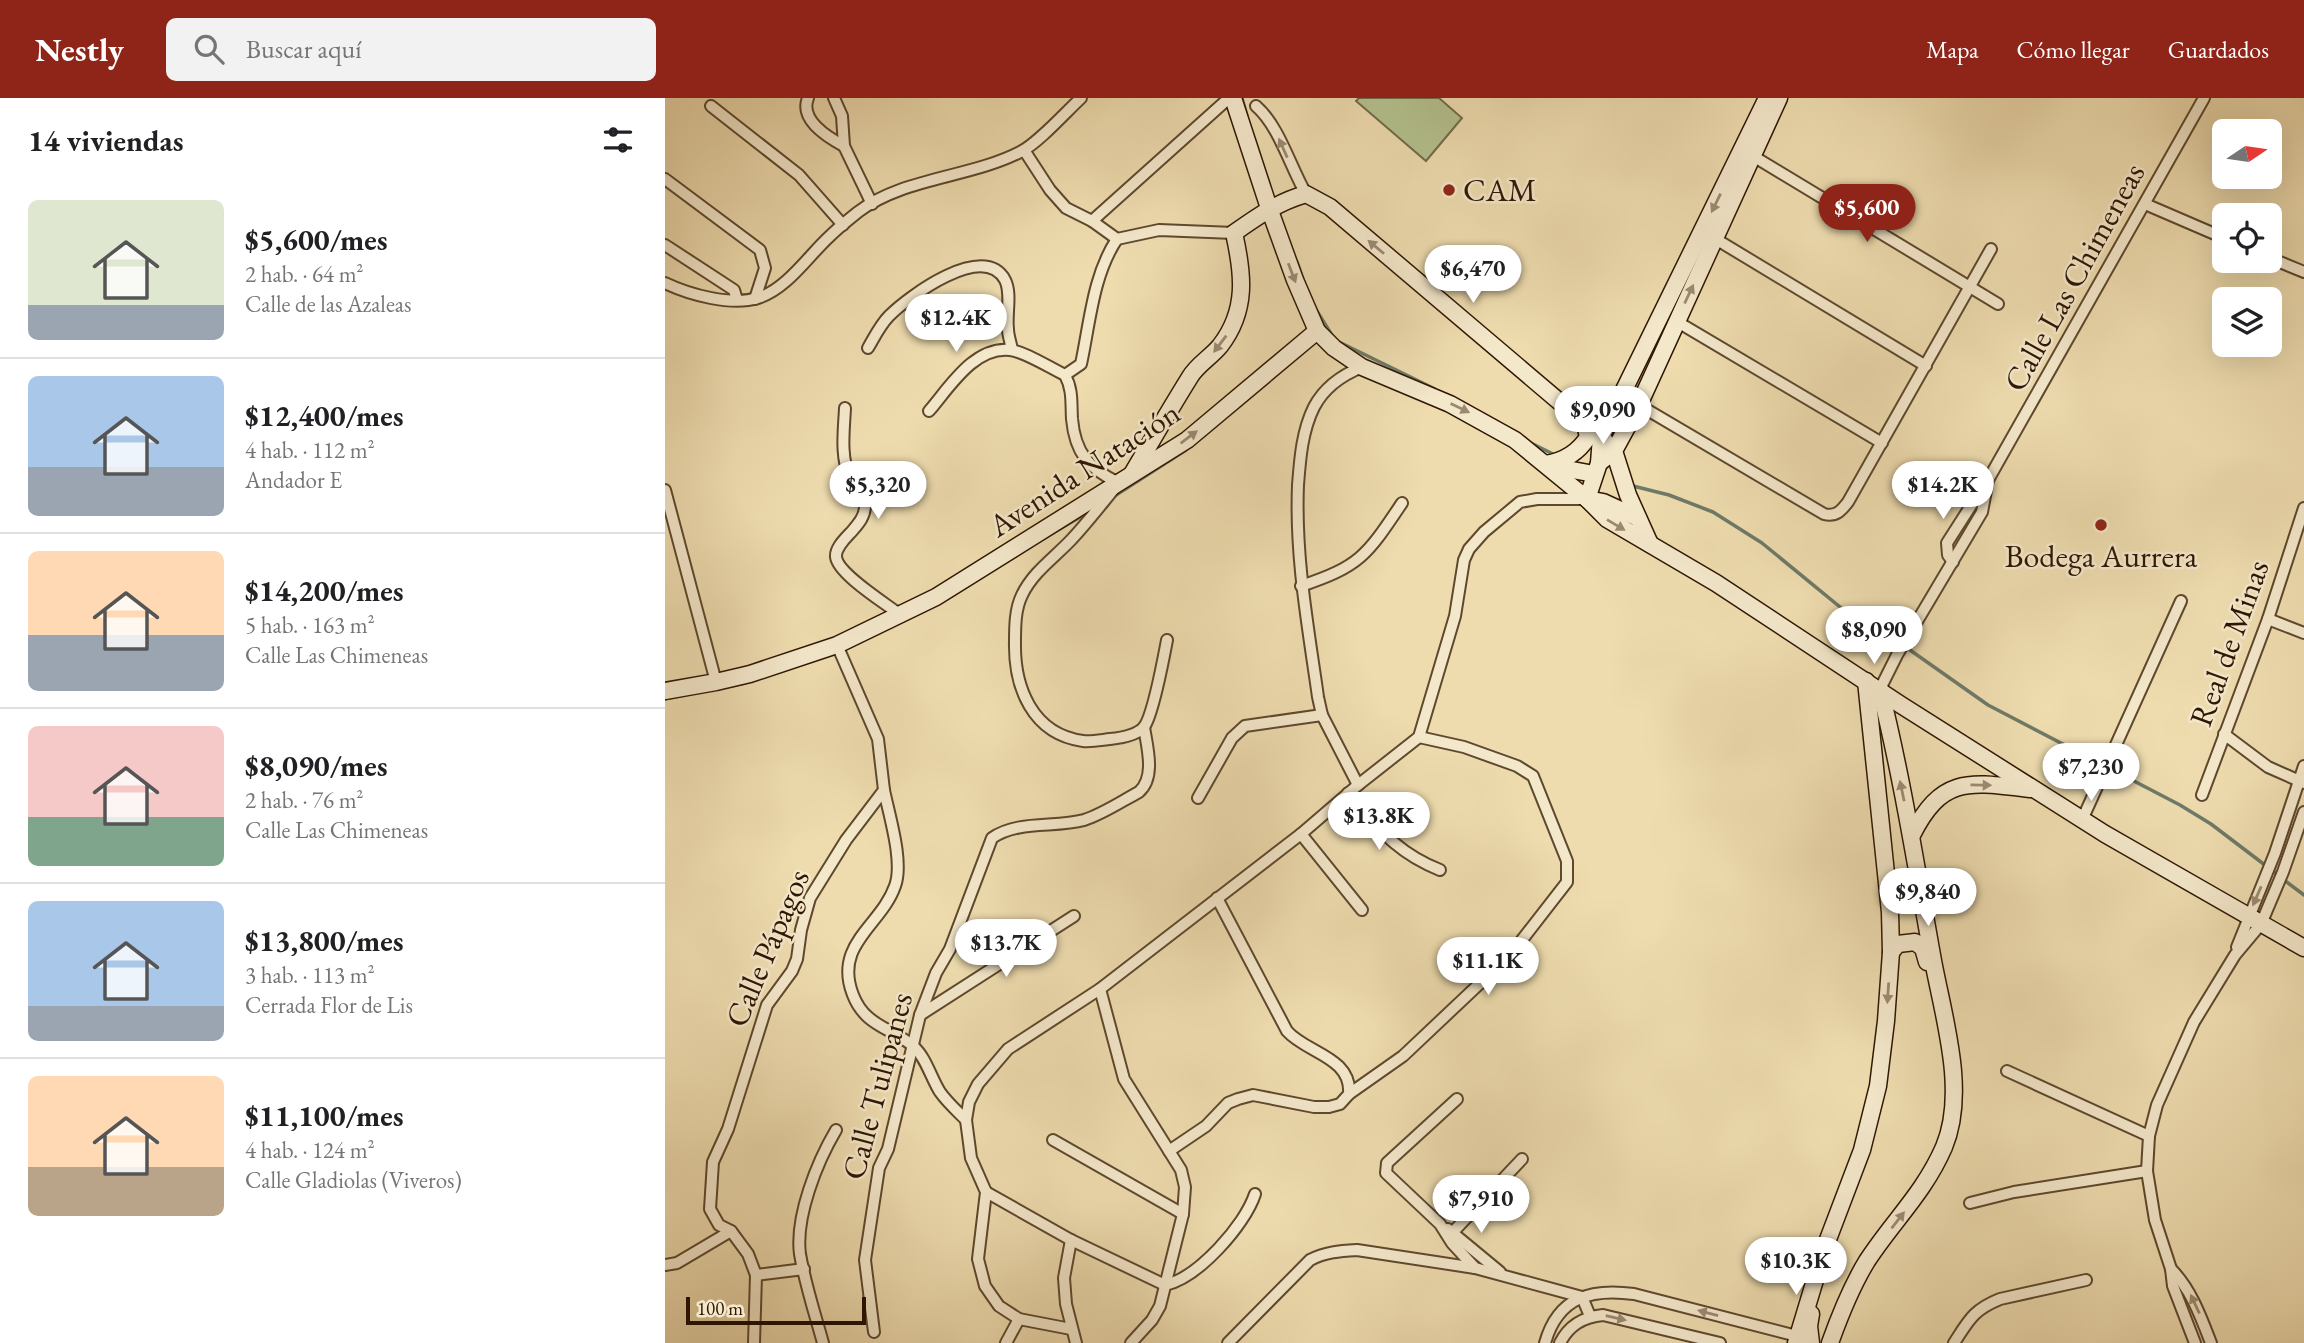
<!DOCTYPE html>
<html lang="es">
<head>
<meta charset="utf-8">
<style>
  :root { --surface:#fff; --page:#f2f2f2; --text:#202124; --muted:#757577; --line:#e0e0e0; --accent:#8f2418 }
  body { margin:0; font-family:"EB Garamond",serif; background:var(--page); color:var(--text); height:100vh; display:flex; flex-direction:column; font-size:26px; white-space:nowrap }
  * { box-sizing:border-box; margin:0 }
  p { font-size:23px; color:var(--muted) }
  .icon { flex:none; width:38px; height:38px; fill:none; stroke:currentColor; stroke-width:2; stroke-linecap:round; stroke-linejoin:round }
  .map { position:relative; flex:1; overflow:hidden }
  .drawer { display:flex; flex-direction:column; background:var(--surface); width:665px }
  .drawer>* { flex:none }
  .needle { width:46px; rotate:77deg }
  .buttons { position:absolute; left:1547px; top:21px; display:grid; gap:14px }
  .buttons a { display:grid; place-items:center; width:70px; height:70px; border-radius:10px; background:var(--surface); box-shadow:0 7px 28px #0002; font-size:35px }
  .scale { position:absolute; left:21px; bottom:18px; width:180px; box-sizing:border-box; padding-left:7px; border:4px solid #2e1603; border-top:0; font-size:19px; line-height:24px; white-space:nowrap; color:#2e1603; -webkit-text-stroke:5px #f4e8cb; paint-order:stroke }
  .price { position:absolute; translate:-50% -60px; padding:0 16px; border-radius:24px; background:#fff; color:#222; font-size:23px; line-height:46px; filter:drop-shadow(0 2px 4px #0008) }
  .price::after { content:''; position:absolute; left:50%; top:42px; width:21px; height:16px; margin-left:-10px; background:inherit; clip-path:polygon(0 0,100% 0,50% 100%) }
  .price.selected { background:var(--accent); color:#fff }
  ul { padding:0; list-style:none }
  li { display:flex; align-items:center; gap:21px; height:175px; padding:0 28px }
  li+li { border-top:2px solid var(--line) }
  li span { display:grid; place-items:center; flex:none; width:196px; height:140px; border-radius:10px; color:#555 }
  li>.icon { margin-inline-start:auto }
  span .icon { width:84px; height:84px; fill:#fffc; stroke-width:1 }
  li b { font-size:30px }
  h2 { display:flex; justify-content:space-between; align-items:center; height:84px; padding:0 28px; font-size:30px }
  header { display:flex; align-items:center; gap:42px; box-sizing:border-box; height:98px; padding:0 35px; background:var(--accent); color:#fff }
  header strong { font-size:33px }
  nav { display:flex; gap:38px; margin-inline-start:auto; font-size:24px }
  .search { width:490px; height:63px; background:var(--page); display:flex; align-items:center; gap:18px; box-sizing:border-box; padding:0 24px; border-radius:10px; color:var(--muted); font-size:26px }
  main { display:flex; flex:1; min-height:0 }
  .map>svg:first-child { display:block }
  .green { fill:#b4c28f; stroke:#716c49; stroke-width:2 }
  .lines { fill:none; stroke-linecap:round; stroke-linejoin:round }
  .stream { stroke:#6e7a68; stroke-width:3.5 }
  .street-casing { stroke:#5e482e; stroke-width:14 }
  .secondary-casing { stroke:#2e1603; stroke-width:19 }
  .street { stroke:#f4e8cb; stroke-width:10 }
  .secondary { stroke:#f4e8cb; stroke-width:16 }
  .oneway { fill:#9b8a71 }
  .poi-dot { fill:#8f2418; stroke:#f4e8cb; stroke-width:2.5 }
  .labels { text-anchor:middle; stroke-width:5; stroke-linejoin:round; paint-order:stroke }
  .poi-label { font-size:32px; fill:#2e1603; stroke:#f4e8cb; text-anchor:start }
  .street-label { font-size:32px; fill:#2e1603; stroke:#f4e8cb }
</style>
</head>
<body>
<header>
<strong>Nestly</strong>
<div class="search"><svg class="icon" aria-label="search" viewBox="0 0 24 24"><circle cx="10" cy="10" r="6"/><path d="M15 15l6 6"/></svg>Buscar aquí</div>
<nav><a>Mapa</a><a>Cómo llegar</a><a>Guardados</a></nav>
</header>
<main>
<section class="drawer">
<h2>14 viviendas<svg class="icon" aria-label="filters" viewBox="0 0 24 24"><path d="M4 7h16M4 17h16"/><circle cx="9" cy="7" r="2"/><circle cx="15" cy="17" r="2"/></svg></h2>
<ul>
<li><span style="background:linear-gradient(#dfe7d0 75%,#9aa5b1 0)"><svg class="icon" aria-label="home" viewBox="0 0 24 24"><path d="M3 11l9-7 9 7M6 9v11h12V9"/></svg></span><div><b>$5,600/mes</b><p>2 hab. · 64 m²</p><p>Calle de las Azaleas</p></div></li>
<li><span style="background:linear-gradient(#a9c7e8 65%,#9aa5b1 0)"><svg class="icon" aria-label="home" viewBox="0 0 24 24"><path d="M3 11l9-7 9 7M6 9v11h12V9"/></svg></span><div><b>$12,400/mes</b><p>4 hab. · 112 m²</p><p>Andador E</p></div></li>
<li><span style="background:linear-gradient(#ffd9b3 60%,#9aa5b1 0)"><svg class="icon" aria-label="home" viewBox="0 0 24 24"><path d="M3 11l9-7 9 7M6 9v11h12V9"/></svg></span><div><b>$14,200/mes</b><p>5 hab. · 163 m²</p><p>Calle Las Chimeneas</p></div></li>
<li><span style="background:linear-gradient(#f6c9c9 65%,#7fa58c 0)"><svg class="icon" aria-label="home" viewBox="0 0 24 24"><path d="M3 11l9-7 9 7M6 9v11h12V9"/></svg></span><div><b>$8,090/mes</b><p>2 hab. · 76 m²</p><p>Calle Las Chimeneas</p></div></li>
<li><span style="background:linear-gradient(#a9c7e8 75%,#9aa5b1 0)"><svg class="icon" aria-label="home" viewBox="0 0 24 24"><path d="M3 11l9-7 9 7M6 9v11h12V9"/></svg></span><div><b>$13,800/mes</b><p>3 hab. · 113 m²</p><p>Cerrada Flor de Lis</p></div></li>
<li><span style="background:linear-gradient(#ffd9b3 65%,#b9a48a 0)"><svg class="icon" aria-label="home" viewBox="0 0 24 24"><path d="M3 11l9-7 9 7M6 9v11h12V9"/></svg></span><div><b>$11,100/mes</b><p>4 hab. · 124 m²</p><p>Calle Gladiolas (Viveros)</p></div></li>
</ul>
</section>
<div class="map">
<svg width="1639" height="1245" viewBox="0 0 1639 1245">
  <rect width="100%" height="100%" fill="#eedcaf"/>
  <filter id="stains"><feTurbulence type="fractalNoise" baseFrequency=".00286" numOctaves="4"/><feColorMatrix values="0 0 0 0 .2 0 0 0 0 .09 0 0 0 0 .02 0 0 0 .5 -.17"/></filter>
  <radialGradient id="worn" r=".72"><stop offset=".6" stop-color="#630" stop-opacity="0"/><stop offset="1" stop-color="#630" stop-opacity=".3"/></radialGradient>
  <path class="green" d="M694 0H774L797 20 761 63 691 3Z"/>
  <g class="lines">
    <g class="stream">
      <path d="M577 0 582 18"/>
      <path d="M632 164 640 187"/>
      <path d="M650 210 670 242 770 291"/>
      <path d="M866 345 890 357"/>
      <path d="M964 387 1004 397 1048 414 1097 445 1197 527 1218 533 1323 607 1515 707 1546 726 1613 777"/>
      <path d="M448 399 521 352"/>
      <path d="M376 442 427 412"/>
      <path d="M0 601 80 585"/>
      <path d="M1619 782 1639 797"/>
    </g>
    <defs>
      <g id="street">
        <path d="M143 0C134 22 162 39 179 48"/>
        <path d="M169 0 177 18 179 48 207 106"/>
        <path d="M46 8 134 77 178 127"/>
        <path d="M591 8C614 28 625 68 641 96"/>
        <path d="M359 52 385 92 401 110 427 123 452 141 494 132 569 135"/>
        <path d="M1088 58 1333 206"/>
        <path d="M0 81 95 152 100 170 90 201"/>
        <path d="M1480 106 1559 140"/>
        <path d="M427 123 564 0"/>
        <path d="M1049 140 1261 268"/>
        <path d="M0 147 69 192 72 202"/>
        <path d="M1605 160 1639 174"/>
        <path d="M0 185C25 197 66 208 93 200 122 191 143 158 165 138 173 130 183 122 193 114 239 79 306 80 357 53 374 44 400 15 416 0"/>
        <path d="M1011 223 1217 345"/>
        <path d="M203 250C209 240 215 227 224 218 244 198 319 143 340 182 347 195 341 217 343 231 343 238 346 245 347 252"/>
        <path d="M400 277 416 266C425 224 428 177 452 141"/>
        <path d="M974 307 1159 416C1171 419 1176 413 1183 404L1326 151"/>
        <path d="M180 310C179 332 175 359 185 380 189 390 199 397 200 408 200 418 194 425 188 432 182 439 170 449 171 459 173 476 220 505 234 516"/>
        <path d="M264 313C284 290 309 248 345 252 361 254 385 270 400 277 408 292 406 305 407 321 410 355 424 371 454 385 438 404 423 424 406 442 389 460 368 474 357 497 350 511 350 529 350 544 349 589 367 636 418 643 426 644 436 642 445 641 455 640 472 637 479 629 488 617 499 558 502 542"/>
        <path d="M0 392 51 584"/>
        <path d="M1288 464 1283 457 1282 445 1321 384"/>
        <path d="M636 488C696 468 702 457 737 405"/>
        <path d="M1603 521 1639 535"/>
        <path d="M1215 591 1232 557 1317 414 1323 382 1539 0"/>
        <path d="M1559 636 1603 669 1639 685"/>
        <path d="M693 687 657 617 653 599C643 528 630 459 633 387 635 361 637 333 649 309 659 290 677 277 697 269"/>
        <path d="M219 692C224 717 239 764 230 788 216 828 168 846 188 897 200 928 225 929 248 948 261 959 266 980 275 994 282 1004 292 1013 301 1022"/>
        <path d="M683 695C714 730 730 754 775 772"/>
        <path d="M1537 697 1603 521 1639 410"/>
        <path d="M533 700 567 640 580 628 657 617"/>
        <path d="M1417 722 1516 503"/>
        <path d="M636 736 697 812"/>
        <path d="M552 800 622 933C641 955 687 959 684 996"/>
        <path d="M1572 849 1610 755 1639 668"/>
        <path d="M435 891 459 981 516 1072 520 1089 518 1116 495 1208 487 1222 466 1245"/>
        <path d="M255 917 409 818"/>
        <path d="M1342 973 1484 1038"/>
        <path d="M792 1001 722 1065 721 1075 775 1126 787 1145 810 1170"/>
        <path d="M388 1042 518 1116"/>
        <path d="M504 1053 541 1028 563 1005 573 1001 588 997 649 1009H664L675 1006 684 996 738 958 846 856 902 784V763L868 678 852 668 799 649 754 639"/>
        <path d="M321 1094 406 1142 500 1187C533 1180 580 1127 590 1096"/>
        <path d="M1305 1105 1349 1094 1482 1073"/>
        <path d="M783 1131 835 1174"/>
        <path d="M788 1134 857 1061"/>
        <path d="M406 1142 399 1180 401 1206 411 1245"/>
        <path d="M0 1167 12 1165 66 1133"/>
        <path d="M1506 1171C1526 1191 1536 1219 1546 1245"/>
        <path d="M91 1177 139 1171"/>
        <path d="M406 1231 354 1221 334 1208 320 1188 313 1161 321 1094 306 1060 301 1022 304 1004 313 986 343 951 435 891 636 736 693 687 754 639 790 518 799 462 804 451 819 434 855 404 872 401H922"/>
        <path d="M209 1234 200 1162 214 1070 223 1051 255 917 271 875 285 851 327 740C353 722 390 730 419 722 438 716 457 703 474 694 491 679 482 649 479 629"/>
        <path d="M89 1245 91 1177 83 1156 66 1133 54 1127 45 1111 48 1064 63 1031 102 907 127 873 132 861 136 832 145 800 181 742 219 692 213 641 172 547"/>
        <path d="M158 1245C150 1216 140 1186 135 1156 130 1119 152 1064 171 1032"/>
        <path d="M341 1245 354 1221"/>
        <path d="M563 1245 645 1162C660 1154 675 1153 692 1152L810 1170 917 1199 925 1218"/>
        <path d="M880 1245C893 1199 926 1190 969 1196L1132 1238"/>
        <path d="M895 1245C904 1227 918 1219 938 1217L1055 1245"/>
        <path d="M1289 1245C1304 1222 1308 1212 1335 1201L1421 1182"/>
        <path d="M1530 1245 1508 1188 1506 1171 1490 1122 1482 1073 1484 1038 1492 1007 1529 924 1570 857 1596 826 1618 774 1639 714"/>
      </g>
      <g id="secondary">
        <path d="M568 0 604 110 630 182 652 233 669 250 697 269 785 306 850 342 922 401 942 421 1051 485 1236 607 1440 736 1639 850"/>
        <path d="M894 364 902 371 929 376"/>
        <path d="M881 366C899 363 913 355 923 339L920 326"/>
        <path d="M467 376C486 344 505 311 525 279 532 267 546 259 555 248 583 212 578 175 569 135 593 118 613 104 641 96L665 109 936 339 949 353 934 365"/>
        <path d="M922 401 934 365 936 339 1102 0"/>
        <path d="M922 401 938 404 973 420"/>
        <path d="M985 446 963 397 949 353 974 307 1114 0"/>
        <path d="M0 593 51 584 85 576 172 547 271 499 522 342 652 233"/>
        <path d="M1247 737C1277 677 1305 684 1365 691"/>
        <path d="M1226 854 1233 846 1250 844 1258 850 1262 864"/>
        <path d="M1131 1245 1159 1152 1197 1052 1213 988 1221 923 1226 854 1225 814 1201 583"/>
        <path d="M1146 1245 1144 1228 1146 1216"/>
        <path d="M1165 1245C1175 1217 1186 1189 1202 1163 1228 1123 1259 1095 1279 1049 1303 992 1277 915 1267 857 1251 768 1237 679 1215 591"/>
      </g>
    </defs>
    <use href="#street" class="street-casing"/>
    <use href="#secondary" class="secondary-casing"/>
    <use href="#street" class="street"/>
    <use href="#secondary" class="secondary"/>
  </g>
  <defs><path id="oneway-solid" d="M-6-.8H1V-3.2L6.5 0L1 3.2V.8H-6Z" transform="scale(1.75)"/></defs>
  <g class="oneway">
    <use href="#oneway-solid" transform="translate(618 50) rotate(-114)"/>
    <use href="#oneway-solid" transform="translate(1051 105) rotate(116)"/>
    <use href="#oneway-solid" transform="translate(711 149) rotate(-140)"/>
    <use href="#oneway-solid" transform="translate(627 175) rotate(69)"/>
    <use href="#oneway-solid" transform="translate(1024 196) rotate(-65)"/>
    <use href="#oneway-solid" transform="translate(555 246) rotate(127)"/>
    <use href="#oneway-solid" transform="translate(795 310) rotate(26)"/>
    <use href="#oneway-solid" transform="translate(524 339) rotate(-37)"/>
    <use href="#oneway-solid" transform="translate(951 427) rotate(31)"/>
    <use href="#oneway-solid" transform="translate(1316 687) rotate(1)"/>
    <use href="#oneway-solid" transform="translate(1237 693) rotate(-102)"/>
    <use href="#oneway-solid" transform="translate(1592 798) rotate(114)"/>
    <use href="#oneway-solid" transform="translate(1223 895) rotate(94)"/>
    <use href="#oneway-solid" transform="translate(1233 1122) rotate(-52)"/>
    <use href="#oneway-solid" transform="translate(1530 1206) rotate(-115)"/>
    <use href="#oneway-solid" transform="translate(1043 1215) rotate(-165)"/>
    <use href="#oneway-solid" transform="translate(951 1220) rotate(13)"/>
  </g>
  <g class="poi-dot">
    <circle cx="784" cy="92" r="7"/>
    <circle cx="1436" cy="427" r="7"/>
  </g>
  <g class="labels">
    <g class="poi-label">
      <text x="798" y="103">CAM</text>
      <text x="1436" y="469" text-anchor="middle">Bodega Aurrera</text>
    </g>
    <g class="street-label">
      <text transform="translate(1409 179) rotate(-61)" y="11">Calle Las Chimeneas</text>
      <text transform="translate(419 371) rotate(-33)" y="11">Avenida Natación</text>
      <text transform="translate(1564 545) rotate(-70)" y="11">Real de Minas</text>
      <text transform="translate(102 850) rotate(-67)" y="11">Calle Pápagos</text>
      <text transform="translate(212 988) rotate(-75)" y="11">Calle Tulipanes</text>
    </g>
  </g>
  <rect width="100%" height="100%" filter="url(#stains)"/>
  <rect width="100%" height="100%" fill="url(#worn)"/>
</svg>
<div class="buttons">
<a><svg class="needle" viewBox="-14 -14 28 28"><path d="M0-13l5 13h-10z" fill="#e53935"/><path d="M0 13l5-13h-10z" fill="#757577"/></svg></a>
<a><svg class="icon" aria-label="locate" viewBox="0 0 24 24"><circle cx="12" cy="12" r="6"/><path d="M12 2v4M12 18v4M2 12h4M18 12h4"/></svg></a>
<a><svg class="icon" aria-label="layers" viewBox="0 0 24 24"><path d="M12 4l9 5-9 5-9-5zM3 14l9 5 9-5"/></svg></a>
</div>
<div class="scale">100 m</div>
<b class="price selected" style="left:1202px;top:146px">$5,600</b>
<b class="price" style="left:808px;top:207px">$6,470</b>
<b class="price" style="left:291px;top:256px">$12.4K</b>
<b class="price" style="left:938px;top:348px">$9,090</b>
<b class="price" style="left:213px;top:423px">$5,320</b>
<b class="price" style="left:1278px;top:423px">$14.2K</b>
<b class="price" style="left:1209px;top:568px">$8,090</b>
<b class="price" style="left:1426px;top:705px">$7,230</b>
<b class="price" style="left:714px;top:754px">$13.8K</b>
<b class="price" style="left:1263px;top:830px">$9,840</b>
<b class="price" style="left:341px;top:881px">$13.7K</b>
<b class="price" style="left:823px;top:899px">$11.1K</b>
<b class="price" style="left:816px;top:1137px">$7,910</b>
<b class="price" style="left:1131px;top:1199px">$10.3K</b>
</div>
</main>
</body>
</html>
